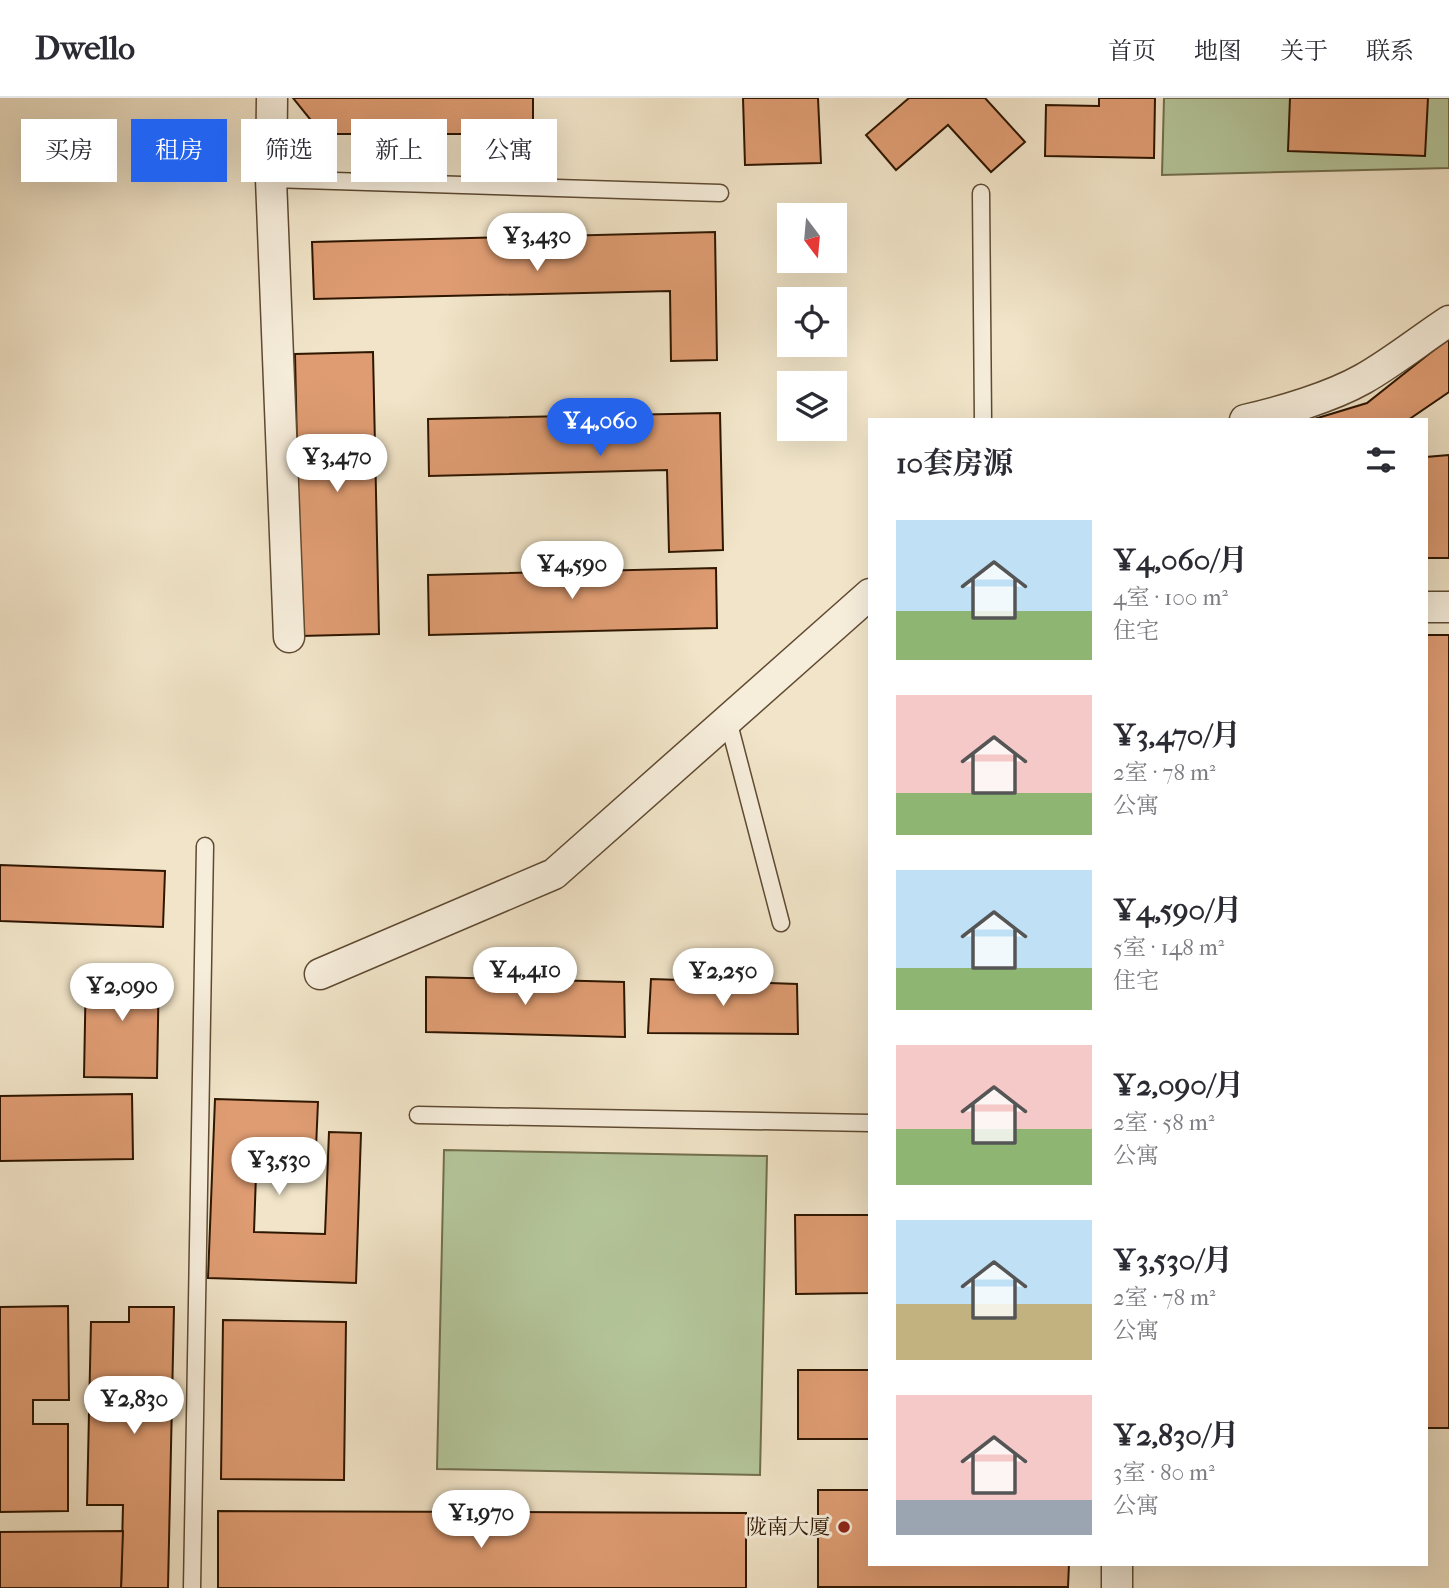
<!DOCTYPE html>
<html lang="zh">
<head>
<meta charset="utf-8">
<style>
  :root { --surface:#fff; --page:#f7f7f7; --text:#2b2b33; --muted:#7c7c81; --line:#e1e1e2; --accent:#2563eb }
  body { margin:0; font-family:"IM FELL French Canon","Noto Serif SC",serif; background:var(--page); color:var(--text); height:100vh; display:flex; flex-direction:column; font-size:26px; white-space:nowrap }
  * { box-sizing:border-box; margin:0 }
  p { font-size:23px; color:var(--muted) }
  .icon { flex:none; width:38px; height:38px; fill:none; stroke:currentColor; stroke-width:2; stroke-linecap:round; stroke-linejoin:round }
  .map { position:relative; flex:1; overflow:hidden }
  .sheet { position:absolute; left:868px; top:320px; width:560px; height:1148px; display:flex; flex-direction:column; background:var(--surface); border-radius:0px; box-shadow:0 7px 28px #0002 }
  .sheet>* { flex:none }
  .top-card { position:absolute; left:21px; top:21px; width:665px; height:63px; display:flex; gap:14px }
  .needle { width:46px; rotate:164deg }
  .buttons { position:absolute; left:777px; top:105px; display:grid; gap:14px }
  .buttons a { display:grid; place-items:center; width:70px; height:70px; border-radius:0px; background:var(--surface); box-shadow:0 7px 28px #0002; font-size:35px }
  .price { position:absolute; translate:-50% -60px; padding:0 16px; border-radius:24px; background:#fff; color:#222; font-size:23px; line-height:46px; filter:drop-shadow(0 2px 4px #0008) }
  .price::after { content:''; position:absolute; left:50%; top:42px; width:21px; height:16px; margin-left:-10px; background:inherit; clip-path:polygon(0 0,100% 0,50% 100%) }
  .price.on { background:var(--accent); color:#fff }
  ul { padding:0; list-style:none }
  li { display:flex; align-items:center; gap:21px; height:175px; padding:0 28px }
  li span { display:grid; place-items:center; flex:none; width:196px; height:140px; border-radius:0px; color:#555 }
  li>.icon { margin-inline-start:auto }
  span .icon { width:84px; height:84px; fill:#fffc; stroke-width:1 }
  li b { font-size:30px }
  h2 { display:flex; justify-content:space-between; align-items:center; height:84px; padding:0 28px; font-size:30px }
  .tag { padding:0 24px; border-radius:0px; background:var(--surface); box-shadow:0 7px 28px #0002; font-size:24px; line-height:63px }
  .tag.on { background:var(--accent); color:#fff }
  header { display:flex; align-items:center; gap:42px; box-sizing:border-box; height:98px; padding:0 35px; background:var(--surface); border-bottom:2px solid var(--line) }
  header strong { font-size:33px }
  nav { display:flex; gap:38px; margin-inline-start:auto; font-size:24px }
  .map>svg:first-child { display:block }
  .green { fill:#b4c59a; stroke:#716e4d; stroke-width:2 }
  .building { fill:#df9c72; stroke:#2e1600; stroke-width:2 }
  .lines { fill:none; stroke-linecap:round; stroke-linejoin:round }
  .service-casing { stroke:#5f4a32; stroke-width:19 }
  .minor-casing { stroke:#5f4a32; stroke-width:33 }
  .service { stroke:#f6eddb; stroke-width:16 }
  .minor { stroke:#f6eddb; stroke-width:30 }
  .poi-dot { fill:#8f2418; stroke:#f6eddb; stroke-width:2.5 }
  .labels { text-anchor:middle; stroke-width:6; stroke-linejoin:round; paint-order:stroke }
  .poi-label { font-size:21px; fill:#2e1600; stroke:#f6eddb; text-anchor:end }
</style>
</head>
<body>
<header>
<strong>Dwello</strong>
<nav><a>首页</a><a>地图</a><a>关于</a><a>联系</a></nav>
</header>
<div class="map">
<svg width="1449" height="1490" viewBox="0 0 1449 1490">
  <rect width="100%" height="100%" fill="#f1e4c8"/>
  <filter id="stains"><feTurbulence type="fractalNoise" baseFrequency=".00286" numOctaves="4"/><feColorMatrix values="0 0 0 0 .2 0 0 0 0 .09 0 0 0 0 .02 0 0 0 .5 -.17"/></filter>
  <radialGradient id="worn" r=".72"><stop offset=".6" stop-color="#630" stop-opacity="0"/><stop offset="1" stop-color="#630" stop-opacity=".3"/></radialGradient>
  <g class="green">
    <path d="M1164 0H1449V70L1162 77Z"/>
    <path d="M444 1052 767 1058 760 1377 437 1371Z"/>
  </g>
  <g class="building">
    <path d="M293 0H533V36H322Z"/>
    <path d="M743 0H818L821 65 745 67Z"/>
    <path d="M909 0H985L1025 44 991 74 948 27 896 72 866 37Z"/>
    <path d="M1099 0H1155L1154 60 1045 58 1046 7 1099 8Z"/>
    <path d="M1290 0H1428L1425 58 1288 53Z"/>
    <path d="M715 134 717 262 671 263 670 193 314 201 312 144Z"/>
    <path d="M1449 240V294L1408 322H1311L1367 305Z"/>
    <path d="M373 254 379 536 301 538 295 256Z"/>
    <path d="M720 315 723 452 669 454 667 372 429 378 428 321Z"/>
    <path d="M1449 357V460H1426V359Z"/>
    <path d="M716 470 717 530 429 537 428 477Z"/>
    <rect x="1426" y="537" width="23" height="793"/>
    <path d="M0 767 165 773 163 829 0 823Z"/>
    <path d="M86 870H159L157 980 84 979Z"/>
    <path d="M426 879 624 884 625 939 426 934Z"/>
    <path d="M651 881 797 886 798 936 648 935Z"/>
    <path d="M132 996 133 1061 0 1063V998Z"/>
    <path d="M215 1001 318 1004 316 1050 257 1048 254 1134 325 1136 329 1034 361 1035 356 1185 208 1180Z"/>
    <path d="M795 1117H870V1195L796 1196Z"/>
    <path d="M68 1208 69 1302H33V1326H68V1413L0 1414V1209Z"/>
    <path d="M129 1209H174L168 1490H121L123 1407H87L91 1224H129Z"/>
    <path d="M223 1222 346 1224 344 1382 221 1381Z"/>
    <rect x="798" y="1272" width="72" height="69"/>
    <path d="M818 1392H870V1466H1069L1068 1489H818Z"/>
    <path d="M218 1413 746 1415V1490H218Z"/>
    <path d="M123 1433 121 1490H0V1434Z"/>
  </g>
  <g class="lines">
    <defs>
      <g id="service">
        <path d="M271 81 720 95"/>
        <path d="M981 95 983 322"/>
        <path d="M728 622 781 825"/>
        <path d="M418 1017 870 1025"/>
        <path d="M192 1490 205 748"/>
      </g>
      <g id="minor">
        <path d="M272 0 271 81 289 539"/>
        <path d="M1245 322C1281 314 1331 299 1363 281 1393 264 1420 242 1449 223"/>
        <path d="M1426 509H1449"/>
        <path d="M320 876 554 776 870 496"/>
        <path d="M1117 1490V1466"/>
      </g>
    </defs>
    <use href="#service" class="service-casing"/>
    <use href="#minor" class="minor-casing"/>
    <use href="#service" class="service"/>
    <use href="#minor" class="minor"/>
  </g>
  <circle class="poi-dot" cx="844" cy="1429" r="7"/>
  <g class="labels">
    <g class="poi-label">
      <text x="830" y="1436">陇南大厦</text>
    </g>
  </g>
  <rect width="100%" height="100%" filter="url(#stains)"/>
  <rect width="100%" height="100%" fill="url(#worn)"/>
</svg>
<div class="buttons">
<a><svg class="needle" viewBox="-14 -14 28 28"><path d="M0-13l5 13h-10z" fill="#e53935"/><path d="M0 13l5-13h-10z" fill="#7c7c81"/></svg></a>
<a><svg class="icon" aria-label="locate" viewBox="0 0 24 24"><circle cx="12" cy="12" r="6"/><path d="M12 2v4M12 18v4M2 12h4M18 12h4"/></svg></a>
<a><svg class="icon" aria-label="layers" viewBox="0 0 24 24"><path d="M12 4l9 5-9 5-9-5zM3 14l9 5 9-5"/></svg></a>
</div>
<b class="price" style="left:537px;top:175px">¥3,430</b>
<b class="price on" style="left:600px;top:360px">¥4,060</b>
<b class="price" style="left:337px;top:396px">¥3,470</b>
<b class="price" style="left:572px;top:503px">¥4,590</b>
<b class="price" style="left:525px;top:909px">¥4,410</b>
<b class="price" style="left:723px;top:910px">¥2,250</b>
<b class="price" style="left:122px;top:925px">¥2,090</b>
<b class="price" style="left:279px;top:1099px">¥3,530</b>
<b class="price" style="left:134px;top:1338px">¥2,830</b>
<b class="price" style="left:481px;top:1452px">¥1,970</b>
<div class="top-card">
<a class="tag">买房</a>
<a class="tag on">租房</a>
<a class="tag">筛选</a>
<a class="tag">新上</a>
<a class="tag">公寓</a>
</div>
<section class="sheet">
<h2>10套房源<svg class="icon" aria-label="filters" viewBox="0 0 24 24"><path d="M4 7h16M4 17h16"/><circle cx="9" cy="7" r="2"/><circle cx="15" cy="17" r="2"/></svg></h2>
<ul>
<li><span style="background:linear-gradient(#bfe0f5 65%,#8fb573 0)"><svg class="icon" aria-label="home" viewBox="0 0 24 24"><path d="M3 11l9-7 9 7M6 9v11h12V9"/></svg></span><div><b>¥4,060/月</b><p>4室 · 100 m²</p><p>住宅</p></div></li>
<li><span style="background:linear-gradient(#f6c9c9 70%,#8fb573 0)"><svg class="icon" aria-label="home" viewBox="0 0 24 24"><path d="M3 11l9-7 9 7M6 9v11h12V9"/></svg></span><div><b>¥3,470/月</b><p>2室 · 78 m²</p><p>公寓</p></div></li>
<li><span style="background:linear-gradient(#bfe0f5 70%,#8fb573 0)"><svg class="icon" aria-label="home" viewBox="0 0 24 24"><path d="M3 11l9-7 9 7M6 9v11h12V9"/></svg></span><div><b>¥4,590/月</b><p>5室 · 148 m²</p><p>住宅</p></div></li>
<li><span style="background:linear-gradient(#f6c9c9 60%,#8fb573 0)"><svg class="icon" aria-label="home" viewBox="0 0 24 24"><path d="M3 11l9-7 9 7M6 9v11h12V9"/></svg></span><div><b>¥2,090/月</b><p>2室 · 58 m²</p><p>公寓</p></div></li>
<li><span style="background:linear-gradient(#bfe0f5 60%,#c2b280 0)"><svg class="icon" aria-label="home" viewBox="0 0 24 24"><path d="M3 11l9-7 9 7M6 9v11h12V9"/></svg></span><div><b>¥3,530/月</b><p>2室 · 78 m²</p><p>公寓</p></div></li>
<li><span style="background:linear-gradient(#f6c9c9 75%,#9aa5b1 0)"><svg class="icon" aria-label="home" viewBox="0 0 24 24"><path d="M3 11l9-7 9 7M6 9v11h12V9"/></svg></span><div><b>¥2,830/月</b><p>3室 · 80 m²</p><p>公寓</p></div></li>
</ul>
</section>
</div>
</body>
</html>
